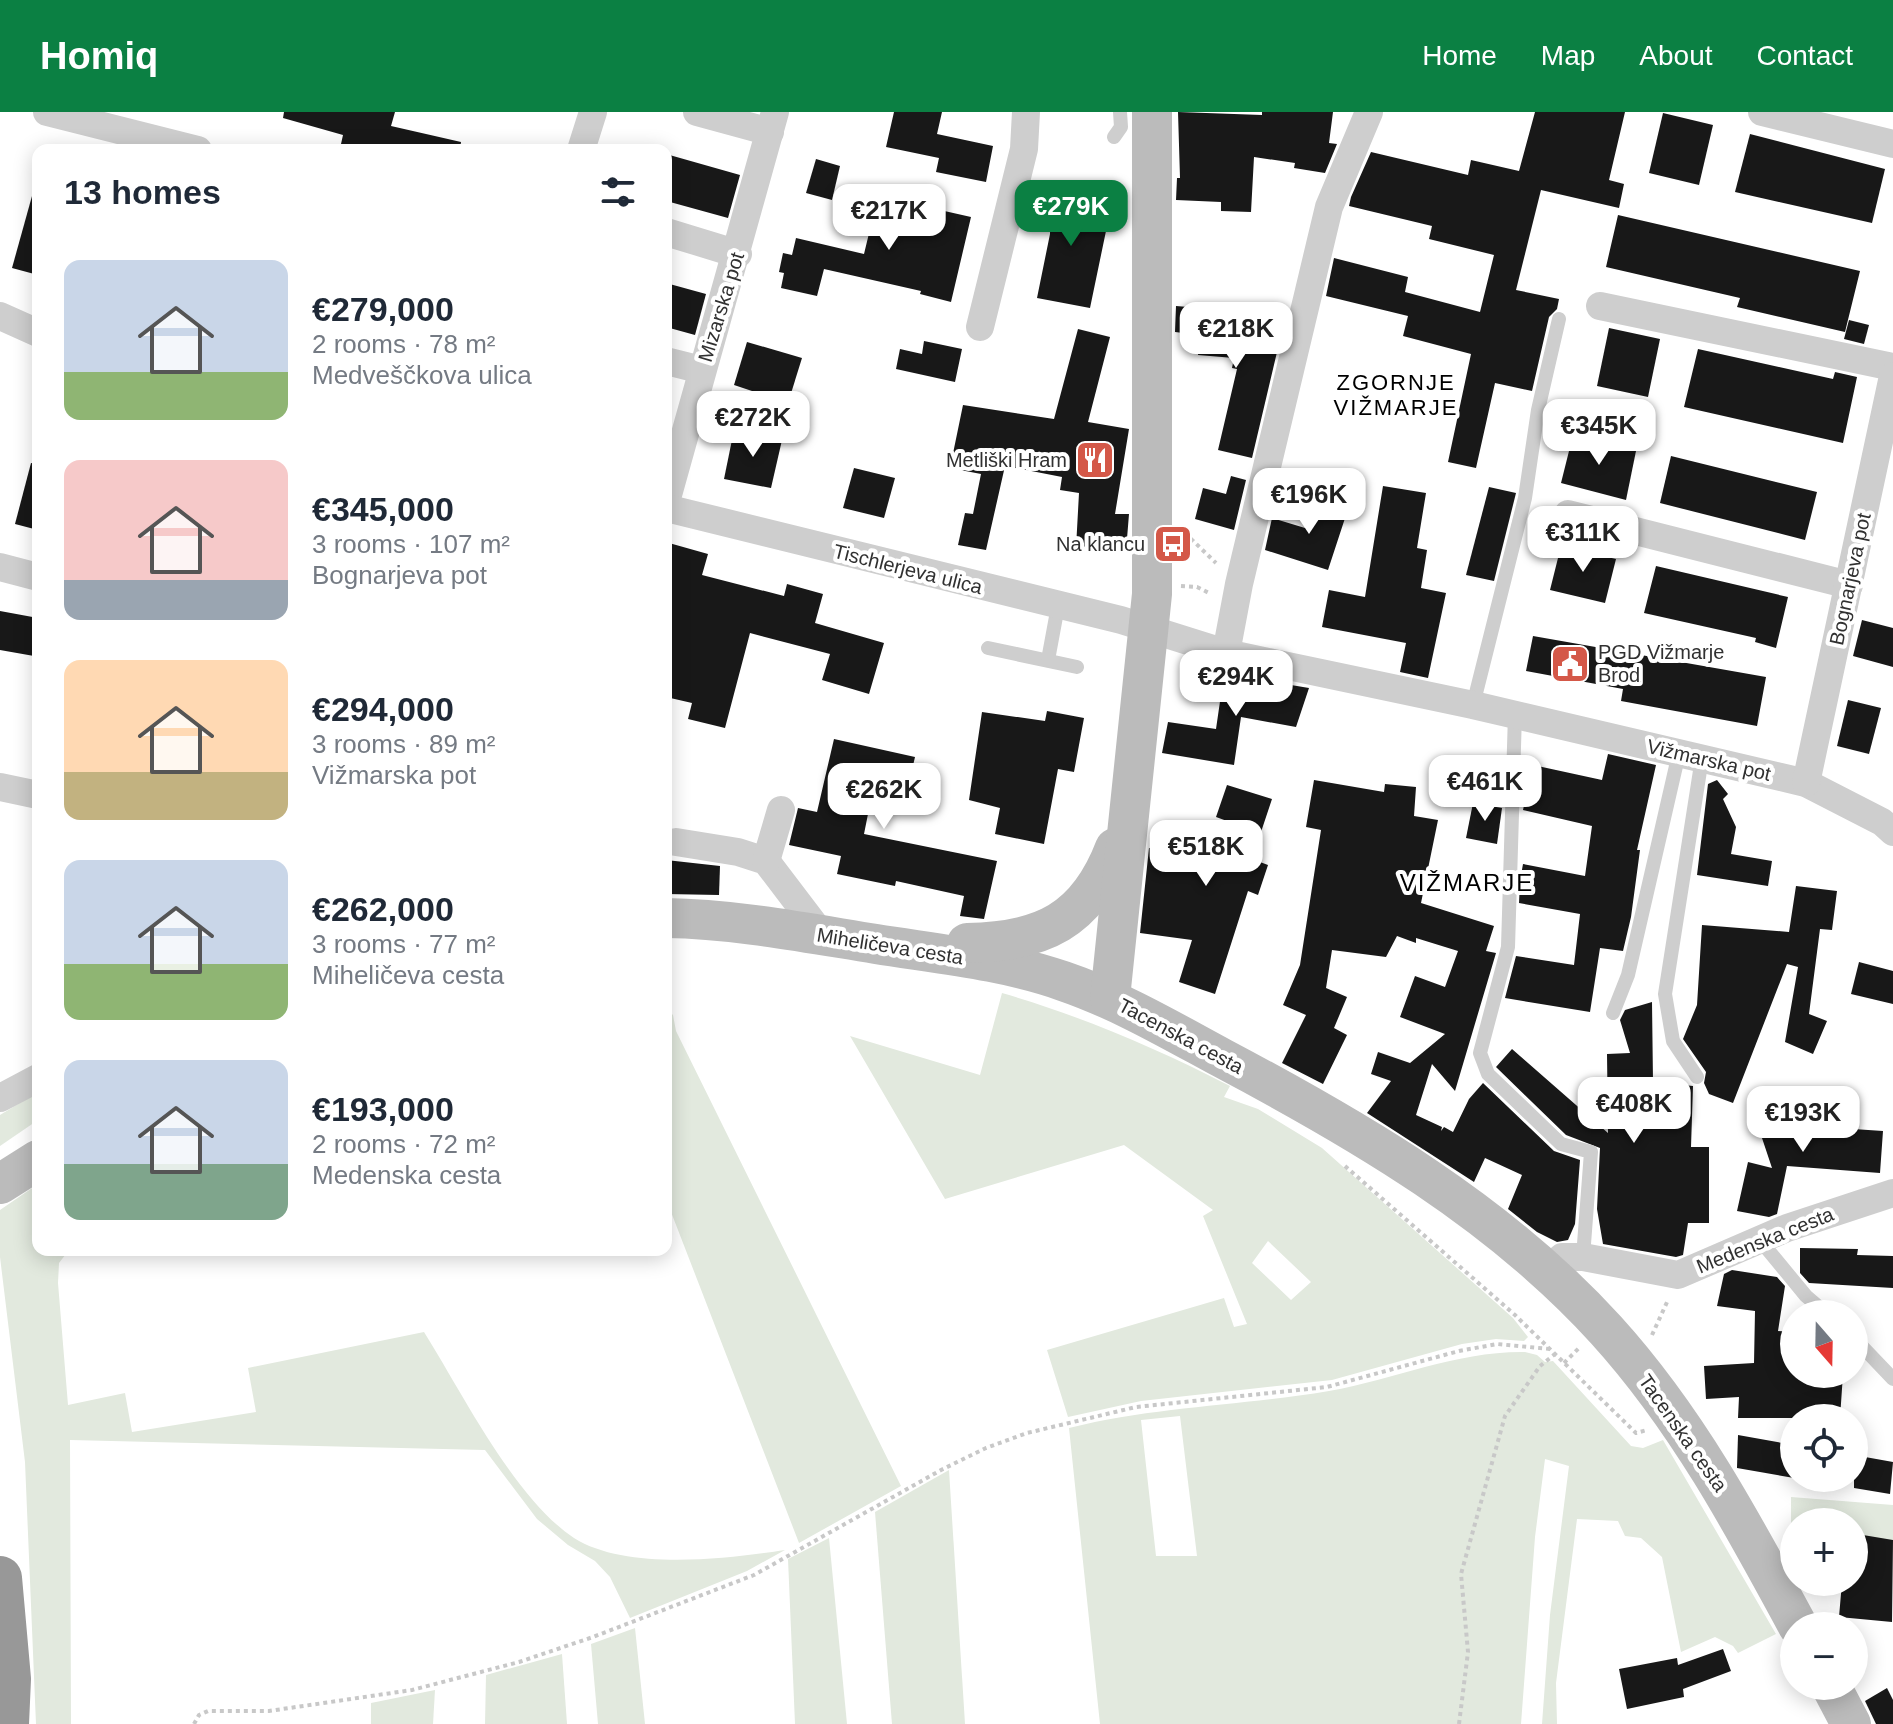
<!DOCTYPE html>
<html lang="en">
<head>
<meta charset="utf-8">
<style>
  :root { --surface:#fff; --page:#f6f6f7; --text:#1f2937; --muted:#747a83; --accent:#0b8043 }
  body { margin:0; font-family:Arial,sans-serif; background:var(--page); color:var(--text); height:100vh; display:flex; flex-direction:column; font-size:30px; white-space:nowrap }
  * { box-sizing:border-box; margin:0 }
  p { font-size:26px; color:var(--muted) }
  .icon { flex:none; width:44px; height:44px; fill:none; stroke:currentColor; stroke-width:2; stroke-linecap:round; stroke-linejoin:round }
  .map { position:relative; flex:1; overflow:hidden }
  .panel { position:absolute; left:32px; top:32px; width:640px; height:1112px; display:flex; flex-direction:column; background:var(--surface); border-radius:16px; box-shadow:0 4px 20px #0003 }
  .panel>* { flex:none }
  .needle { width:52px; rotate:160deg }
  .controls { position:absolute; left:1780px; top:1188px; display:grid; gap:16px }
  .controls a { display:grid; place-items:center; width:88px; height:88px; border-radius:50%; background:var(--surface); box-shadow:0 4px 20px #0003; font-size:40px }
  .price { position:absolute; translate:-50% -68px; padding:0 18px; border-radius:16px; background:#fff; color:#222; font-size:26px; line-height:52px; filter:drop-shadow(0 2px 4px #0008) }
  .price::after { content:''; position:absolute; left:50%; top:48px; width:24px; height:18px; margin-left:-12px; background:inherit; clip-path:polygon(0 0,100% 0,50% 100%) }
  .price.selected { background:var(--accent); color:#fff }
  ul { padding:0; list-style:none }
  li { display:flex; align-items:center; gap:24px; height:200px; padding:0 32px }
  li span { display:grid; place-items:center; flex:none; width:224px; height:160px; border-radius:16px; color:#555 }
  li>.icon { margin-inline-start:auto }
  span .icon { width:96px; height:96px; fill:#fffc; stroke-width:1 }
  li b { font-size:34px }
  h2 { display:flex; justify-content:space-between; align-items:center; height:96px; padding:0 32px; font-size:34px }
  header { display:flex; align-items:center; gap:48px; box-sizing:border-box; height:112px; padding:0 40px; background:var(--accent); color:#fff }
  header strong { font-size:38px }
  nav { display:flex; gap:44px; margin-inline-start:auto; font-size:28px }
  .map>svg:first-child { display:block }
  .green { fill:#e2e9de; fill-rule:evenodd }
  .building { fill:#181818 }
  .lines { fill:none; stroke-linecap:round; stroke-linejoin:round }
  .path { stroke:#c8c8c8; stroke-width:4; stroke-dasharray:4 4; stroke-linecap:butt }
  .lane { stroke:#cecece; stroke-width:14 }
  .street { stroke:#cecece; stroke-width:28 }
  .secondary { stroke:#bbb; stroke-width:40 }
  .highway { stroke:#989898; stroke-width:44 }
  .labels { text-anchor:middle; stroke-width:8; stroke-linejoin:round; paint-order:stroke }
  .street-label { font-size:20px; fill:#313131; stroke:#fff }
  .poi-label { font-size:20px; fill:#313131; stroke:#fff; text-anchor:end }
  .neighbourhood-label { font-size:22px; letter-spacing:2px; fill:#000; stroke:#fff }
  .quarter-label { font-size:24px; letter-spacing:2px; fill:#000; stroke:#fff }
</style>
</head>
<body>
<header>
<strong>Homiq</strong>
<nav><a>Home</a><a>Map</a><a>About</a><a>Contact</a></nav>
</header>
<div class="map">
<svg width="1893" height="1612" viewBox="0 0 1893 1612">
  <rect width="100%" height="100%" fill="#fff"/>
  <g class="green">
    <path d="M1002 881C1081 904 1156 936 1230 974L1224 985 1258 997 1322 1036 1513 1206 1528 1225 1524 1229 1496 1227 1462 1232 1332 1268 1141 1289 1068 1305 1047 1238 1224 1186 1234 1215 1247 1212 1203 1104 1213 1098 1124 1033 945 1087 850 924 980 963ZM1268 1129 1311 1170 1291 1188 1252 1151Z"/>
    <path d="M666 896 673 903 676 919 901 1374 799 1431 666 1087Z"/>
    <path d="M38 980V1008L0 1034V1003Z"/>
    <path d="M38 1072V1138H69L59 1151 58 1171 68 1293 125 1281 132 1320 256 1300 248 1256 424 1220C463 1282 514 1386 574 1426 626 1459 727 1447 785 1438L747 1459 630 1506 610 1465 595 1449 568 1433 537 1407 485 1338 70 1328 71 1612H36L25 1350 0 1145V1098Z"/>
    <path d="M1525 1240 1537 1243 1545 1250 1553 1249 1631 1334 1643 1336 1663 1328 1776 1522 1738 1541 1733 1534 1715 1525 1681 1540 1662 1445 1641 1426 1625 1424 1618 1409 1577 1407 1556 1571 1557 1612H1542L1550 1503 1569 1354 1545 1347 1535 1425 1521 1612H1100L1069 1316C1158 1294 1240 1294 1329 1279 1396 1267 1457 1239 1525 1240ZM1180 1304 1197 1444H1156L1141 1308Z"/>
    <path d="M949 1358 965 1612H892L875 1400Z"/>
    <path d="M1791 1385 1893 1393V1438L1854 1428V1410L1791 1413Z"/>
    <path d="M829 1426 847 1612H795L788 1447Z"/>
    <path d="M635 1516 645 1612H598L591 1532Z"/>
    <path d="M562 1542 567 1612H485L486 1563Z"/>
    <path d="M435 1578 433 1612H371V1591Z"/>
  </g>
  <g class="building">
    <path d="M284 0H395L391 14 461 30 460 38H363L341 32 343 23 283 6Z"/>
    <path d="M894 0H942L937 22 993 34 986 70 936 60 939 46 886 35Z"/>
    <path d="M1178 0 1262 3V0H1333L1329 31 1337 32 1325 61 1294 56 1295 51 1254 45 1251 100 1221 99V90L1176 88 1177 66H1180Z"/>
    <path d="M1535 0H1625L1609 68 1624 72 1619 96 1541 78 1516 178 1559 187 1557 197 1549 205 1532 279 1495 271 1476 356 1448 350 1471 242 1403 224 1408 204 1326 184 1334 146 1408 165 1405 180 1480 200 1494 143 1429 127 1432 114 1349 94 1351 85 1371 40 1468 63 1471 48 1519 59Z"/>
    <path d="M1663 1 1713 13 1699 73 1649 61Z"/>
    <path d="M1750 22 1885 57 1872 111 1735 80Z"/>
    <path d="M666 42 740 63 728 106 670 90 672 84 666 83Z"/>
    <path d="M816 47 840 54 832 88 806 81Z"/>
    <path d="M1051 72H1092L1091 116 1106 119 1090 196 1037 186 1050 122Z"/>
    <path d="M32 84 38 85V163L12 156Z"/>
    <path d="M878 84 971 105 951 190 920 182 921 179 824 157 817 184 781 176 784 161 779 160 783 141 792 143 796 126 864 142Z"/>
    <path d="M1618 103 1860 159 1845 220 1737 195 1740 186 1606 155Z"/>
    <path d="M666 171 706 182 695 223 666 215Z"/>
    <path d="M1176 194 1225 198 1224 209 1281 223 1252 346 1218 338 1237 257 1232 256 1234 246 1198 243 1200 223 1175 220Z"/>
    <path d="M1849 208 1869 213 1864 232 1844 227Z"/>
    <path d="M1609 216 1660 227 1648 285 1597 274Z"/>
    <path d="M1078 217 1110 225 1088 310 1129 317 1115 402H1129L1126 439 1076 436 1079 381 1060 378 1062 365 1005 354 986 438 958 433 965 401 973 402 981 362 950 356 963 293 1054 307Z"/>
    <path d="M924 229 962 237 955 270 896 257 900 237 922 242Z"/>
    <path d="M747 230 802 246 788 291 734 273Z"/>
    <path d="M1698 237 1833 267 1835 260 1857 265 1843 331 1684 295Z"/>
    <path d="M734 318 782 328 771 376 724 367Z"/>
    <path d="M1573 323 1636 339 1626 388 1561 371Z"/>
    <path d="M1671 344 1817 380 1805 428 1660 391Z"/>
    <path d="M31 351 38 352V418L15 412Z"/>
    <path d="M854 356 895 366 884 406 843 396Z"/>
    <path d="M1231 364 1246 368 1234 418 1195 407 1203 376 1226 382Z"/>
    <path d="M1383 374 1426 381 1417 436 1427 438 1421 476 1446 481 1428 566 1400 560 1406 531 1322 515 1329 478 1365 485Z"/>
    <path d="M1489 375 1516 381 1494 469 1466 463Z"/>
    <path d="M1314 386 1348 397 1328 458 1265 438 1272 406 1305 416Z"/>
    <path d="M669 431 708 442 702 463 784 484 787 472 823 482 815 511 884 531 869 582 822 568 830 542 750 521 725 616 688 607 692 591 666 585Z"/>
    <path d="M1561 434 1616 447 1605 491 1550 478Z"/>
    <path d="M1656 454 1788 485 1776 536 1755 530 1756 526 1644 501Z"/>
    <path d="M0 499 38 506 34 544 0 538Z"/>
    <path d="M1862 508 1893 516V555L1853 544Z"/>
    <path d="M1533 524 1766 565 1757 614 1621 589 1623 577 1526 559Z"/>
    <path d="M1224 562 1309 576 1296 615 1241 605 1234 653 1162 641 1168 610 1216 617Z"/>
    <path d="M1848 588 1881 596 1869 642 1837 634Z"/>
    <path d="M1047 599 1084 606 1074 660 1058 657 1044 732 995 722 1000 696 969 688 982 600 1045 609Z"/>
    <path d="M834 627 915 645 906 684 873 677 864 722 997 749 984 807 960 804 964 784 896 769 895 774 837 762 841 744 789 733 798 696 817 700Z"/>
    <path d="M1608 642 1656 653 1637 738H1640L1631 805 1623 839 1600 836 1590 900 1505 886 1516 844 1574 853 1580 802 1519 791 1520 769 1523 752 1585 764 1592 714 1523 698 1533 653 1602 668Z"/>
    <path d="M1314 668 1384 680 1385 672 1416 675 1414 704 1438 708 1421 791 1494 814 1486 839 1496 841 1455 979 1432 952 1416 1003 1442 1015 1441 1019 1444 1015 1453 1020 1469 987 1483 971 1554 1039 1580 1048 1575 1112 1568 1128 1557 1130 1537 1120 1508 1097 1522 1063 1485 1046 1474 1070 1367 1001 1391 969 1371 962 1378 940 1410 951 1445 922 1400 905 1415 864 1445 875 1458 839 1416 826V831L1397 824 1386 845 1332 838 1326 876 1347 885 1334 916 1347 923 1323 972 1282 951 1306 903 1283 893 1300 853 1321 718 1306 715Z"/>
    <path d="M1717 668 1728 682 1723 687 1736 715 1731 742 1772 749 1768 774 1697 763 1708 672Z"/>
    <path d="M1227 673 1272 687 1252 747 1268 753 1258 783 1248 779 1215 882 1179 870 1192 828 1140 821 1149 736H1155L1157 721 1182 724 1180 740 1214 744 1227 709 1216 705Z"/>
    <path d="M1473 691 1502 696 1497 732 1466 726Z"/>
    <path d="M666 748 720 754 719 783 666 782Z"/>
    <path d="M1796 774 1837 779 1832 818 1820 817 1809 902 1827 909 1813 942 1785 930 1798 855 1787 852 1733 991 1709 982 1704 971 1706 960 1683 927 1697 893 1702 813 1789 820Z"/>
    <path d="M1859 850 1893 859V892L1851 882Z"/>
    <path d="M1652 890 1653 970 1693 974 1691 1035H1709V1111H1688L1683 1143 1676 1145 1603 1132 1597 1097 1600 1036 1566 1023 1496 955 1512 937 1608 1021 1607 942 1630 941 1620 908 1625 898Z"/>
    <path d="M1777 977 1801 981 1794 1013 1883 1019 1880 1061 1787 1054 1777 1102 1769 1105 1737 1099 1748 1050 1772 1056 1756 1008 1771 1011Z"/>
    <path d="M1800 1136 1858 1137 1857 1143 1893 1144V1176L1809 1171 1800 1161Z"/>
    <path d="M1732 1158 1777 1165 1785 1174 1778 1219 1794 1220 1793 1262H1843L1840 1306H1738L1739 1285 1706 1287 1704 1254 1754 1251 1755 1199 1717 1194 1724 1162Z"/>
    <path d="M1738 1323 1794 1333V1366L1737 1356Z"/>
    <path d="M1854 1343 1893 1350 1890 1382 1854 1376Z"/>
    <path d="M1863 1423 1893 1428 1892 1510 1839 1505 1842 1470H1854V1448H1859Z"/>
    <path d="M1723 1537 1731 1559 1683 1577 1684 1585 1627 1597 1619 1557 1677 1546 1678 1553Z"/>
    <path d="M1887 1576 1893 1588V1612H1876L1865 1589Z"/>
  </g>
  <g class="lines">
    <g class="path">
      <path d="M1185 421 1216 451"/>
      <path d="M1181 474 1197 475 1211 482"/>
      <path d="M1345 1054 1515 1203 1636 1321 1647 1318"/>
      <path d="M1652 1223 1668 1188"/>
      <path d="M1564 1251 1580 1235"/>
      <path d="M194 1612 199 1603 208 1599H269L412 1578 519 1550 593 1525 754 1463 941 1358 986 1336 1027 1321 1136 1295 1327 1275 1459 1239 1497 1232 1550 1237"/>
      <path d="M1459 1612 1468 1540 1461 1462 1505 1304 1540 1254 1555 1242"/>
    </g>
    <g class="lane">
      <path d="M1114 25 1121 15 1120 0"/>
      <path d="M988 536 1077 555"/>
      <path d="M1048 548 1058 494"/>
      <path d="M1473 593 1525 386 1538 298 1559 207"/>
      <path d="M1515 602 1508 835 1480 941 1488 962 1561 1032 1591 1040 1583 1145"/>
      <path d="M1613 901 1628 863 1679 641"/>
      <path d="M1697 965 1673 929 1665 882 1702 646"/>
      <path d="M1759 1127 1806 1184 1827 1202"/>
      <path d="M1854 1226 1893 1267"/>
    </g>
    <g class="street">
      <path d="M47 0 198 38"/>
      <path d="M697 0 770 20"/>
      <path d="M1762 0 1893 32"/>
      <path d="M581 38 593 0"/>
      <path d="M666 120 738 142"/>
      <path d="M1600 194 1893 255"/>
      <path d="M0 204 38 221"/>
      <path d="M980 215 1024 37 1026 0"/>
      <path d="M666 249 702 258"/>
      <path d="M666 390 775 0"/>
      <path d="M666 396 1121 508 1226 541 1473 593 1806 671 1882 710 1893 720"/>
      <path d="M1568 402 1849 473"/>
      <path d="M0 455 38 465"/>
      <path d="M1226 541 1239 472 1329 95 1369 0"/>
      <path d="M1806 671 1893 264"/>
      <path d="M0 675 38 683"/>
      <path d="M676 730 738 740 766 749 823 824"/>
      <path d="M766 749 781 698"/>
      <path d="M0 986 38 966"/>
      <path d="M1545 1159 1562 1145H1583L1678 1163 1787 1116 1893 1081"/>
    </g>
    <g class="secondary">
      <path d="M666 806C736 807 807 821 876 832 939 842 1003 848 1063 869 1119 888 1170 918 1222 946 1360 1019 1500 1101 1606 1218 1686 1306 1742 1410 1798 1514"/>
      <path d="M967 831C1042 830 1087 809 1115 736"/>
      <path d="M1110 886 1152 482V0"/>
      <path d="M0 1072 38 1048"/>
      <path d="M1831 1574 1851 1612"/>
    </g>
    <path class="highway" d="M0 1466 9 1567 7 1612"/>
  </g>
  <defs>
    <symbol id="restaurant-square" viewBox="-11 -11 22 22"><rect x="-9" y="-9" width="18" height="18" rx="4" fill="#d45848" stroke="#fff"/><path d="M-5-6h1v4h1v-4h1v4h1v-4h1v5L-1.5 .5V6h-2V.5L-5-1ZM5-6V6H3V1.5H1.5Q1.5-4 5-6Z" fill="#fff"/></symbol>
    <symbol id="bus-square" viewBox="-11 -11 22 22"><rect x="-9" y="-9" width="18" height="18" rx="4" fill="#d45848" stroke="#fff"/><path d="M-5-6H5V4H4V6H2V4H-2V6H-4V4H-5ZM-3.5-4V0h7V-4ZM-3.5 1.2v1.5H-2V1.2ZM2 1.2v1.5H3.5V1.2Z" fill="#fff"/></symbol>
    <symbol id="civic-square" viewBox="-11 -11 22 22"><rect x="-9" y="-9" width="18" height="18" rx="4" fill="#d45848" stroke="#fff"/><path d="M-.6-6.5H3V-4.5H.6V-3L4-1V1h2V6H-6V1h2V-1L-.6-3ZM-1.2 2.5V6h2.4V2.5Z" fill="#fff"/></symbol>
  </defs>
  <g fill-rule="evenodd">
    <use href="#restaurant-square" x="1073" y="326" width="44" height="44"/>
    <use href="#bus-square" x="1151" y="410" width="44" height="44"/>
    <use href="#civic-square" x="1548" y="530" width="44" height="44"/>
  </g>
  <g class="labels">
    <g class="street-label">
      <text transform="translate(721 195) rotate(-73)" y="7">Mizarska pot</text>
      <text transform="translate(908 457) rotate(14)" y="7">Tischlerjeva ulica</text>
      <text transform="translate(1850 467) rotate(-78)" y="7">Bognarjeva pot</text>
      <text transform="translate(1709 648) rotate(13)" y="7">Vižmarska pot</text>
      <text transform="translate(890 834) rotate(9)" y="7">Miheličeva cesta</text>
      <text transform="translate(1181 924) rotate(28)" y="7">Tacenska cesta</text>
      <text transform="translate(1765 1128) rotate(-22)" y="7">Medenska cesta</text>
      <text transform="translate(1683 1321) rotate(55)" y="7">Tacenska cesta</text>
    </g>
    <g class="poi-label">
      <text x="1067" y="355">Metliški Hram</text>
      <text x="1145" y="439">Na klancu</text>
      <text x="1598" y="547" text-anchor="start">PGD Vižmarje<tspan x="1598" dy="23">Brod</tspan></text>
    </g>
    <g class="neighbourhood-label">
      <text x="1396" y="278">ZGORNJE<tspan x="1396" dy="25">VIŽMARJE</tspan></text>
    </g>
    <g class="quarter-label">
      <text x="1467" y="779">VIŽMARJE</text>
    </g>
  </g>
</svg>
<div class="controls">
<a><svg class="needle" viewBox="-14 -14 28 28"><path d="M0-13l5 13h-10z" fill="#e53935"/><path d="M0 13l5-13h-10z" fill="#747a83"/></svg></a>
<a><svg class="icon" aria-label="locate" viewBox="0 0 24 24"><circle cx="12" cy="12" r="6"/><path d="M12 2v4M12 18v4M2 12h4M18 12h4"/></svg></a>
<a>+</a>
<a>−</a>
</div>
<b class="price selected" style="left:1071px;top:136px">€279K</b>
<b class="price" style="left:889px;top:140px">€217K</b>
<b class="price" style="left:1236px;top:258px">€218K</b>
<b class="price" style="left:753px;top:347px">€272K</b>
<b class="price" style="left:1599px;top:355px">€345K</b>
<b class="price" style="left:1309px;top:424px">€196K</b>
<b class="price" style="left:1583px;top:462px">€311K</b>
<b class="price" style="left:1236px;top:606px">€294K</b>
<b class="price" style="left:1485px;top:711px">€461K</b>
<b class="price" style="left:884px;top:719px">€262K</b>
<b class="price" style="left:1206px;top:776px">€518K</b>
<b class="price" style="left:1634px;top:1033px">€408K</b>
<b class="price" style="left:1803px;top:1042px">€193K</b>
<section class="panel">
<h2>13 homes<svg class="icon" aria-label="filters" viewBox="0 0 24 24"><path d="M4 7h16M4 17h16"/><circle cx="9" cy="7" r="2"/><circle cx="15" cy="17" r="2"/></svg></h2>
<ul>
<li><span style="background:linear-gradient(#c9d6e8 70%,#8fb573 0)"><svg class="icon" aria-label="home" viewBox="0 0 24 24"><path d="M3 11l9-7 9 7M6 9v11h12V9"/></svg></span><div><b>€279,000</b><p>2 rooms · 78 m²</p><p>Medveščkova ulica</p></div></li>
<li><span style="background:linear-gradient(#f6c9c9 75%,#9aa5b1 0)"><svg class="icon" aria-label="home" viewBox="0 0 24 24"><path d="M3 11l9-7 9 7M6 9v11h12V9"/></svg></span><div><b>€345,000</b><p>3 rooms · 107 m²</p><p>Bognarjeva pot</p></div></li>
<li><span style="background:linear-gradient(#ffd9b3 70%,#c2b280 0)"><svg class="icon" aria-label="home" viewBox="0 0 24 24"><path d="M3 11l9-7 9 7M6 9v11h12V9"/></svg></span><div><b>€294,000</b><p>3 rooms · 89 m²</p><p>Vižmarska pot</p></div></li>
<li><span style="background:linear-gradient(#c9d6e8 65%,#8fb573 0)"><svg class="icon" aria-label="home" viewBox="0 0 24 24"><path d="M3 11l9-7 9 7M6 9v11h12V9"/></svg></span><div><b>€262,000</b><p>3 rooms · 77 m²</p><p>Miheličeva cesta</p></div></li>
<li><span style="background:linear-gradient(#c9d6e8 65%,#7fa58c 0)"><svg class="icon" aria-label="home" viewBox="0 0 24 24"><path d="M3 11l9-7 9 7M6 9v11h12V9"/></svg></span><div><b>€193,000</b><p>2 rooms · 72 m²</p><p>Medenska cesta</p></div></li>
</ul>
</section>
</div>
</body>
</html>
